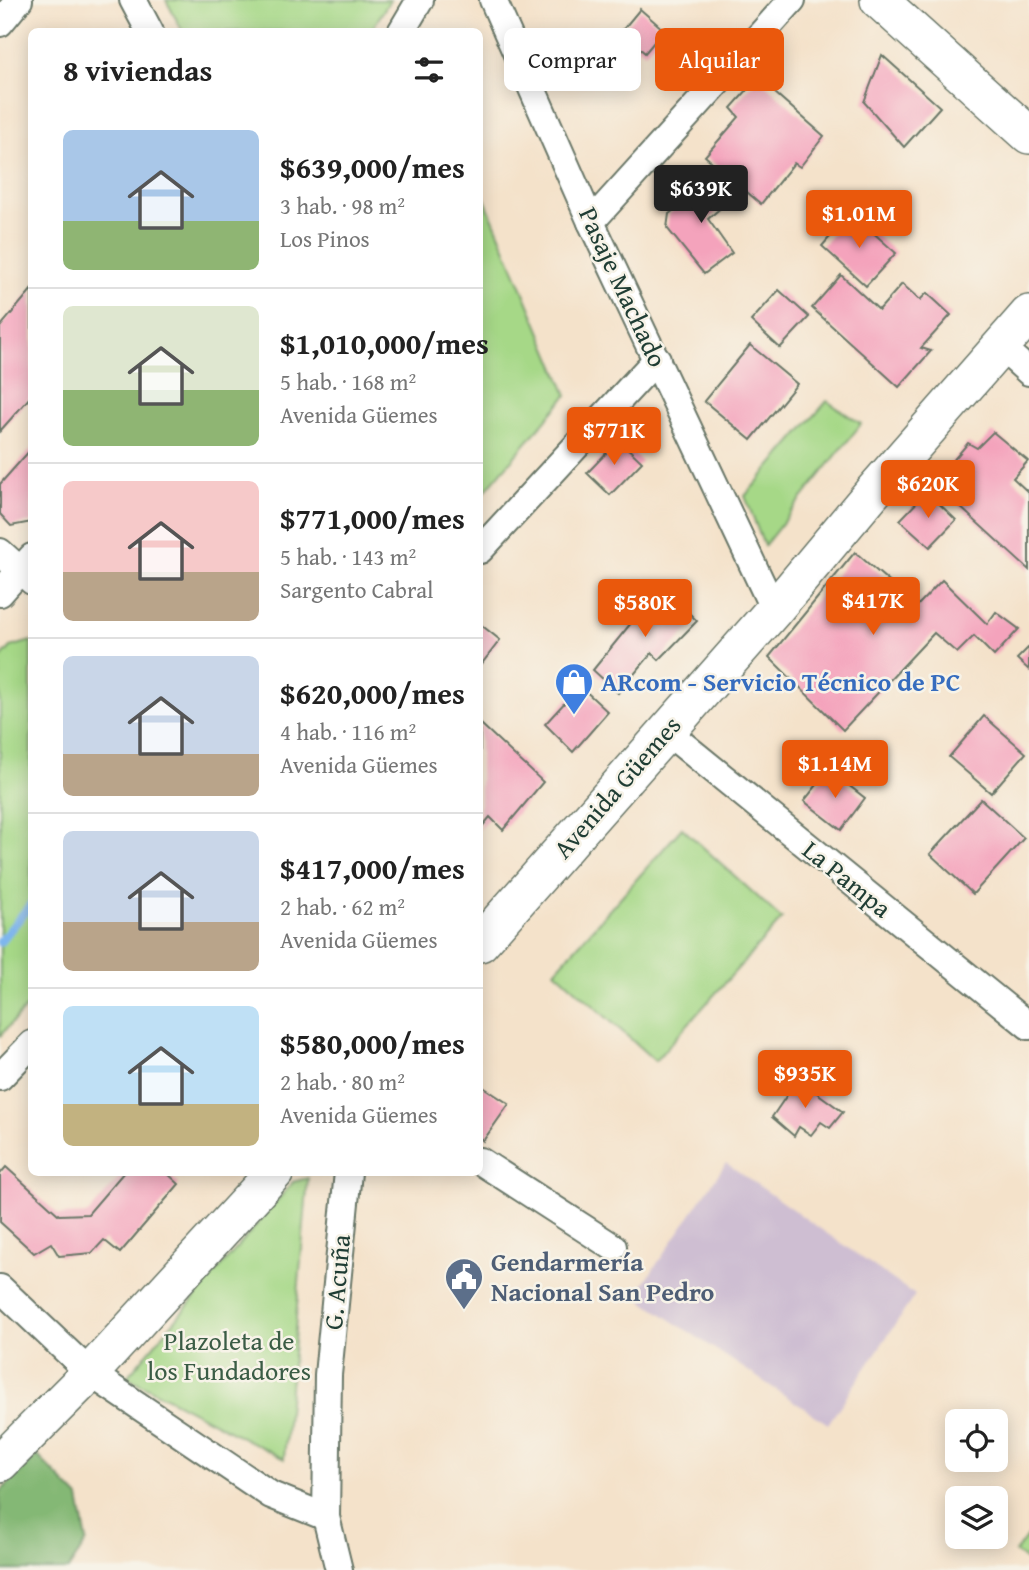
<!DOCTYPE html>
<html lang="es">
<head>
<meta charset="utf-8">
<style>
  :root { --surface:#fff; --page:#f6f6f6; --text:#222; --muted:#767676; --line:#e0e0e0; --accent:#ea580c }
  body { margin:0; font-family:"Gentium Book Plus",serif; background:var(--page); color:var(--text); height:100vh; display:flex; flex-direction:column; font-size:26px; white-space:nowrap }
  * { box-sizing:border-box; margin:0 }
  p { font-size:23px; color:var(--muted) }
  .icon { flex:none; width:38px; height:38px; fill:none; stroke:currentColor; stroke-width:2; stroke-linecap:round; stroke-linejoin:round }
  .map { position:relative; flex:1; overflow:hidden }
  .sheet { position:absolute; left:28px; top:28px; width:455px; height:1148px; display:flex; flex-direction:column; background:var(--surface); border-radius:10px; box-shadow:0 4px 18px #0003 }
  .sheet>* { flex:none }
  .top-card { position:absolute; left:504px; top:28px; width:420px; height:63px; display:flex; gap:14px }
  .buttons { position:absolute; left:945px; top:1409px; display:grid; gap:14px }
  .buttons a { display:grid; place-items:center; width:63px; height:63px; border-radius:10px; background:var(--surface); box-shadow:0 4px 18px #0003; font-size:35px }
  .price { position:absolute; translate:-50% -60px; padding:0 16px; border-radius:7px; background:var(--accent); color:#fff; font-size:23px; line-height:46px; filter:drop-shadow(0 2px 4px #0008) }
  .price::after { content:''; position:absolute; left:50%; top:42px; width:21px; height:16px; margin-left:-10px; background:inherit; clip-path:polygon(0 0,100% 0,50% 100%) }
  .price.on { background:#222; color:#fff }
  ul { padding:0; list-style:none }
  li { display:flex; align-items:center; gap:21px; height:175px; padding:0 35px }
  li+li { border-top:2px solid var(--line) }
  li span { display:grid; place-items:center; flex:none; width:196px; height:140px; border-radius:10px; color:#555 }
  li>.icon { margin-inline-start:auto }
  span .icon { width:84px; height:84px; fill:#fffc; stroke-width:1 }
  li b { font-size:30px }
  h2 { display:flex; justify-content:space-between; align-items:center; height:84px; padding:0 35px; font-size:30px }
  .tag { padding:0 24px; border-radius:10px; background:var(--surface); box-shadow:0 4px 18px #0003; font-size:24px; line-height:63px }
  .tag.on { background:var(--accent); color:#fff }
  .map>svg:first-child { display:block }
  .industrial { fill:#cebed2 }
  .green { fill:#a6d887; stroke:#628a5e; stroke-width:2 }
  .forest { fill:#84b874; stroke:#527a54; stroke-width:2 }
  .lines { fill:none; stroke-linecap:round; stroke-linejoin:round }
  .stream { stroke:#7eb6ee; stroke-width:9 }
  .building { fill:#f4a3bc }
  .street-casing { stroke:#6a7768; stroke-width:30 }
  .secondary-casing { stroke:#6a7768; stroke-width:40 }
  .street { stroke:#fff; stroke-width:26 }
  .secondary { stroke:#fff; stroke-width:37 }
  .labels { text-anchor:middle; stroke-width:5; stroke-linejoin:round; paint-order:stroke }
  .street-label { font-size:26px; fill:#1f3d34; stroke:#f7f3e8 }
  .shop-label { font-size:26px; font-weight:bold; fill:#366cbe; stroke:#f7f3e8; text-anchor:start }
  .service-label { font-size:26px; font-weight:bold; fill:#4e5e75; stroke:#f7f3e8; text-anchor:start }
  .park-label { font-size:26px; fill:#3a5c45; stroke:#f7f3e8 }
</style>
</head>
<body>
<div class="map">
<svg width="1029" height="1570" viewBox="0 0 1029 1570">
  <rect width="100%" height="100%" fill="#f7f3e8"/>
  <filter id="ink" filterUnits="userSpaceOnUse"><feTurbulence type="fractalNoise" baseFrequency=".0143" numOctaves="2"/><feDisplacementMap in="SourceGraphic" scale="14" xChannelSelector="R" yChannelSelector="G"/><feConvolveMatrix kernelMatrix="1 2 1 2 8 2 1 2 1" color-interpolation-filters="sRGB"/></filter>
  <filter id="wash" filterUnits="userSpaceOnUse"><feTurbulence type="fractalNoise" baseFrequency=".00686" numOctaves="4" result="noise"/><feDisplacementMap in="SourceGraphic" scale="28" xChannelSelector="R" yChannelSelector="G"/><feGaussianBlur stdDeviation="1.57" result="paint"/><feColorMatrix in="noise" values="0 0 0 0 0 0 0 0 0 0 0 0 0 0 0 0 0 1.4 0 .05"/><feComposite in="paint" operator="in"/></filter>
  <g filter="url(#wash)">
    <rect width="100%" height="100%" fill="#f4e2ca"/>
    <path class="industrial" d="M726 1163 915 1295 828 1424 635 1296Z"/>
    <g class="green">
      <path d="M166 0H390L371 31 183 32Z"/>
      <path d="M480 188 567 395 480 497Z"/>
      <path d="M827 401 861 424 764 546 745 496Z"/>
      <path d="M31 641V1002L0 1036V659L11 647Z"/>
      <path d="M682 828 782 919 655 1061 555 971Z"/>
      <path d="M308 1178 284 1459 127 1377 293 1182Z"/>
      <path d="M1029 1534V1562L1015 1552Z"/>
    </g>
    <path class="forest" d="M37 1455 79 1498 87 1541 68 1570H0V1492Z"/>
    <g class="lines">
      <path class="stream" d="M0 942 32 903"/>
    </g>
    <g id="blocks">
      <g class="building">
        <path d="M640 9 664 30 645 53 621 32Z"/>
        <path d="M882 55 940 107 904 147 864 102Z"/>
        <path d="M758 78 824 136 800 167 794 163 761 204 705 156 739 117 731 108Z"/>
        <path d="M717 175 733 197 708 219 732 253 704 274 667 228 669 214Z"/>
        <path d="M851 213 896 253 866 286 822 246Z"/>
        <path d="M841 275 879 310 902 284 920 300 927 293 951 315 921 348 931 351 899 387 812 308Z"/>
        <path d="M32 289V395L0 431V327Z"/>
        <path d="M779 290 809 317 780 348 751 321Z"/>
        <path d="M750 345 797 384 751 440 704 401Z"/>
        <path d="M993 432 1028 461 1013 478 1029 493V570L934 483 968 443 977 448Z"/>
        <path d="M619 440 642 462 610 495 587 473Z"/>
        <path d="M32 448V522L11 526 0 514V484Z"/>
        <path d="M927 492 956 520 930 547 900 520Z"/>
        <path d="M855 552 917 606 942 580 987 624 996 612 1019 629 994 656 974 636 957 653 934 633 843 730 769 657Z"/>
        <path d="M664 588 697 621 659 660 652 653 618 693 593 670 640 612Z"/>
        <path d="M480 624 500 640 480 666Z"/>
        <path d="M1029 647V670L1017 659Z"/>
        <path d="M580 686 608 712 573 752 545 724Z"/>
        <path d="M984 716 1026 753 991 793 949 757Z"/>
        <path d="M481 724 543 782 503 830 490 817 480 829V726Z"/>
        <path d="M829 770 865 798 841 830 804 801Z"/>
        <path d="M981 799 1024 838 973 894 930 854Z"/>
        <path d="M798 1079 843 1112 830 1128 821 1122 811 1135 799 1127 794 1136 772 1117Z"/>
        <path d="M480 1085 509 1104 483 1141 480 1138Z"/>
        <path d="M6 1167 59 1215 88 1214 124 1172H166L179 1184 120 1253 104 1240 92 1253 59 1256 51 1243 34 1253 0 1222V1174Z"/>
      </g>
    </g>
  </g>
  <g filter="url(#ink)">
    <use href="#blocks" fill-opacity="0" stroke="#6a7768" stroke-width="2"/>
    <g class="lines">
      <defs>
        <g id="street">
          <path d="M133 0 150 32"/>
          <path d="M493 0 591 222 774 610"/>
          <path d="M0 23 19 0"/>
          <path d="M401 32 420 0"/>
          <path d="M591 222 792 0"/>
          <path d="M1001 347 1029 372"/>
          <path d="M480 550 657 359"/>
          <path d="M0 552 32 581"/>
          <path d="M0 593 32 557"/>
          <path d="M666 731 1029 1026"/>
          <path d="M0 1077 32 1044"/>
          <path d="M480 1161 613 1247"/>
          <path d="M0 1288 90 1373 271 1495 326 1517"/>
          <path d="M339 1570 326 1517 328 1375 348 1172"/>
        </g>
        <g id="secondary">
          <path d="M879 0 1029 135"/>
          <path d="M480 943 774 610 871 494 1029 314"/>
          <path d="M0 1463 90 1373 275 1172"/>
        </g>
      </defs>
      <use href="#street" class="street-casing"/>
      <use href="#secondary" class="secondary-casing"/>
      <use href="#street" class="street"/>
      <use href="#secondary" class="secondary"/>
    </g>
  </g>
  <defs>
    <symbol id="shop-pin" viewBox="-11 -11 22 30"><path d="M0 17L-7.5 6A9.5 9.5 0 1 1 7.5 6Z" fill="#3f7fe0" stroke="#f7f3e8"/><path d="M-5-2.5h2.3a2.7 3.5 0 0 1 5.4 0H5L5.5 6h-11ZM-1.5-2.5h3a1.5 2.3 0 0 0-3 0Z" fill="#fff"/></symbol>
    <symbol id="civic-pin" viewBox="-11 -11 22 30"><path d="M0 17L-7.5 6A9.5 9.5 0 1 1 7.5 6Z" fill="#5c6f8a" stroke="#f7f3e8"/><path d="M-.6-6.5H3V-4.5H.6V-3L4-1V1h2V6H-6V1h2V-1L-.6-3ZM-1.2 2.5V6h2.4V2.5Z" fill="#fff"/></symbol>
  </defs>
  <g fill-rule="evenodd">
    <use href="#shop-pin" x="552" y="660" width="44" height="60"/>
    <use href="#civic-pin" x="442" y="1255" width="44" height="60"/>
  </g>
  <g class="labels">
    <g class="street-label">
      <text transform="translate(623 287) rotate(65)" y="9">Pasaje Machado</text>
      <text transform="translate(617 787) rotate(-49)" y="9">Avenida Güemes</text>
      <text transform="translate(847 879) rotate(39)" y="9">La Pampa</text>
      <text transform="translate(337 1282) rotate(-85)" y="9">G. Acuña</text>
    </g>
    <g class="shop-label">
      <text x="601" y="691">ARcom - Servicio Técnico de PC</text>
    </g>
    <g class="service-label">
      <text x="491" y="1271">Gendarmería<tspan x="491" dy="30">Nacional San Pedro</tspan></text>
    </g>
    <g class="park-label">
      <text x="229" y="1350">Plazoleta de<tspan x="229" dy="30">los Fundadores</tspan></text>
    </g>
  </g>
</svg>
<div class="buttons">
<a><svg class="icon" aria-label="locate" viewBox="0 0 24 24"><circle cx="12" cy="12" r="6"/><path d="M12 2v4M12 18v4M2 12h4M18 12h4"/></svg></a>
<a><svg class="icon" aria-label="layers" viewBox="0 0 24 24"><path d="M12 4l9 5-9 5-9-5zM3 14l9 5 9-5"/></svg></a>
</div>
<b class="price on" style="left:701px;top:225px">$639K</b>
<b class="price" style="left:859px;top:250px">$1.01M</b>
<b class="price" style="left:614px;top:467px">$771K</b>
<b class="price" style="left:928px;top:520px">$620K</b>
<b class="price" style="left:873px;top:637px">$417K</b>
<b class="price" style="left:645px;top:639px">$580K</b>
<b class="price" style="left:835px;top:800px">$1.14M</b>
<b class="price" style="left:805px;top:1110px">$935K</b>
<div class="top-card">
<a class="tag">Comprar</a>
<a class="tag on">Alquilar</a>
</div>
<section class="sheet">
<h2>8 viviendas<svg class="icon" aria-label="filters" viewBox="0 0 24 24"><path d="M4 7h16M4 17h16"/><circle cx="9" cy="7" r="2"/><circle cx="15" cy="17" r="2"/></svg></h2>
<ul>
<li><span style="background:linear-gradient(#a9c7e8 65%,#8fb573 0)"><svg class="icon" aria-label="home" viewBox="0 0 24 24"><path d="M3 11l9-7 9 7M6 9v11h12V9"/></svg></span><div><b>$639,000/mes</b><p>3 hab. · 98 m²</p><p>Los Pinos</p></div></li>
<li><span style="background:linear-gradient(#dfe7d0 60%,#8fb573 0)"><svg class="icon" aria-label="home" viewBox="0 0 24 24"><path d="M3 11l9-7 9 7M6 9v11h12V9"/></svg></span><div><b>$1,010,000/mes</b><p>5 hab. · 168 m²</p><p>Avenida Güemes</p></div></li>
<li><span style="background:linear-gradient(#f6c9c9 65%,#b9a48a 0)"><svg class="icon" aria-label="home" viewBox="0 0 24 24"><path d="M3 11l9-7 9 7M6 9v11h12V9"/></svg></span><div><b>$771,000/mes</b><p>5 hab. · 143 m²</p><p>Sargento Cabral</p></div></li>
<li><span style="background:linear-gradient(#c9d6e8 70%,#b9a48a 0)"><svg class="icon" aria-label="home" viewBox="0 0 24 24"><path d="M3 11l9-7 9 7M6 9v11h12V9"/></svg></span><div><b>$620,000/mes</b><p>4 hab. · 116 m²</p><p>Avenida Güemes</p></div></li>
<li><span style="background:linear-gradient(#c9d6e8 65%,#b9a48a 0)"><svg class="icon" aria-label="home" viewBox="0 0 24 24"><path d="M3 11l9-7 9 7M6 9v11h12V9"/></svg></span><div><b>$417,000/mes</b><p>2 hab. · 62 m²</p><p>Avenida Güemes</p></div></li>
<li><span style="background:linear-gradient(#bfe0f5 70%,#c2b280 0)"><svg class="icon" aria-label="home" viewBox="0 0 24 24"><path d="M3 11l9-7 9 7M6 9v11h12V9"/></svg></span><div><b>$580,000/mes</b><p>2 hab. · 80 m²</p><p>Avenida Güemes</p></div></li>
</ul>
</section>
</div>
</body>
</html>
